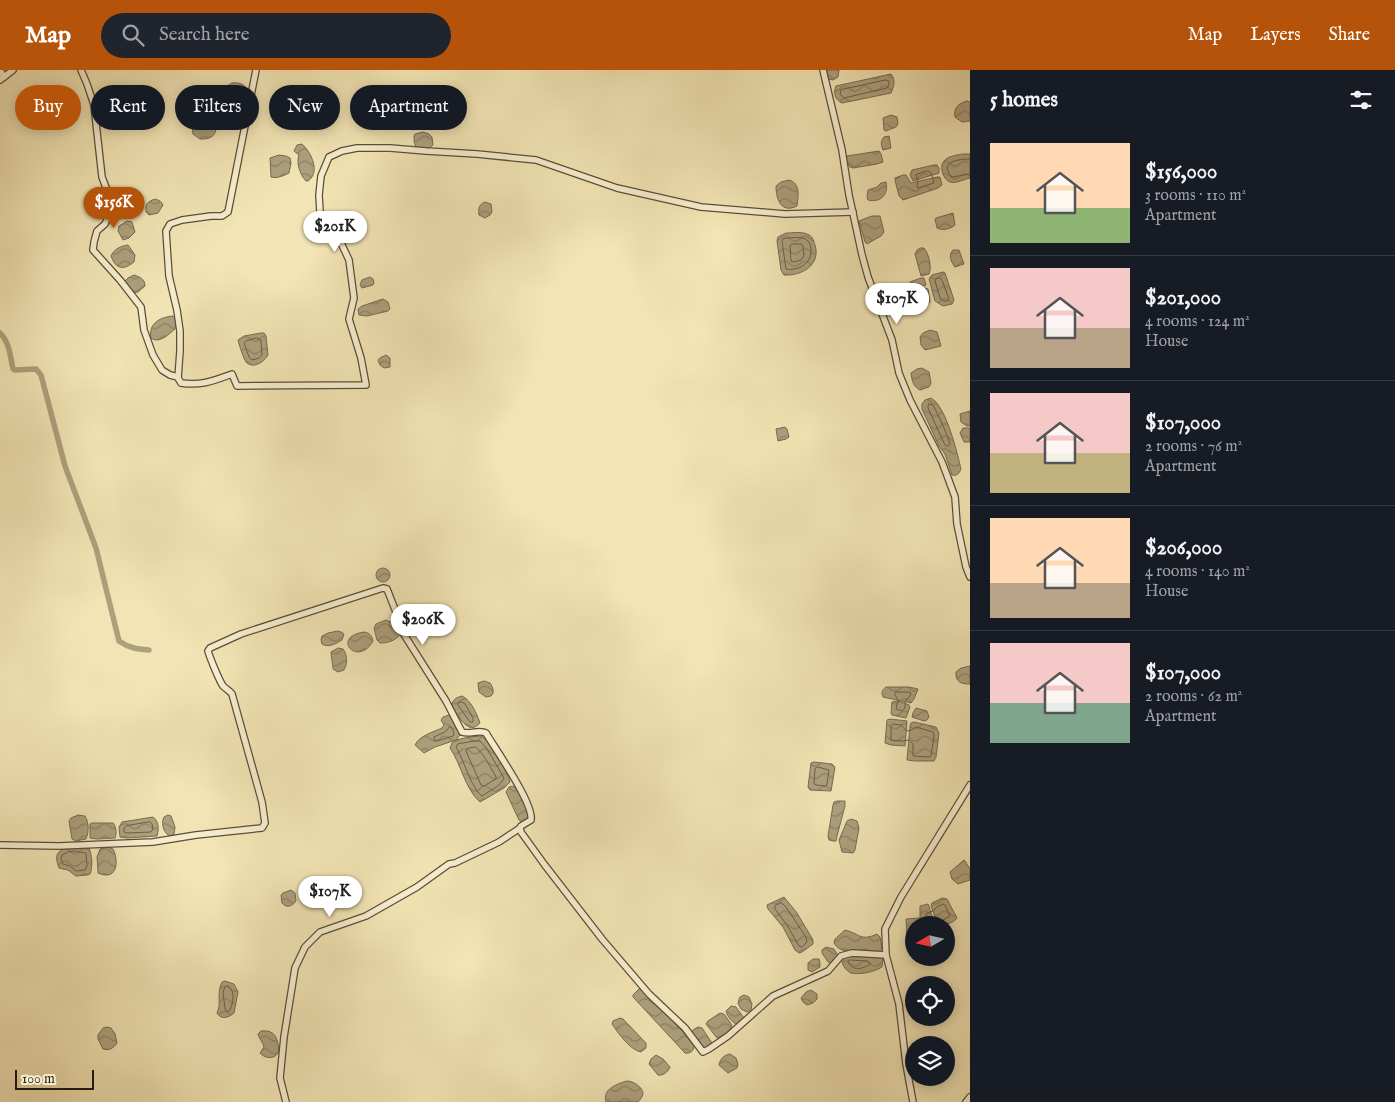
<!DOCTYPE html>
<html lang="en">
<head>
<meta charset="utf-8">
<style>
  :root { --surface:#171b24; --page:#20242c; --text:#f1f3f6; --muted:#9ea1a6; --line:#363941; --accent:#b45309 }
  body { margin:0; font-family:"IM FELL English",serif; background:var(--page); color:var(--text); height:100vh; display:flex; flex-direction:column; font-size:19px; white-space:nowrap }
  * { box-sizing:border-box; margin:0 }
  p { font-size:16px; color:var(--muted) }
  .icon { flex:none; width:28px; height:28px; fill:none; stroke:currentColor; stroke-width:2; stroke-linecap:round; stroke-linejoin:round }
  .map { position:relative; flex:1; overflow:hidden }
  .panel { display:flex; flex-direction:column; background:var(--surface); width:425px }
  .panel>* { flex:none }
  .guide { position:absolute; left:15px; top:15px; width:475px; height:45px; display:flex; gap:10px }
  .needle { width:32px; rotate:261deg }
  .fabs { position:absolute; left:905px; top:846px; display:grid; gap:10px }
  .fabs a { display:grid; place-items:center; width:50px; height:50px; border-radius:50%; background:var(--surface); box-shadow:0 2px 12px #0003; font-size:25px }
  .scale { position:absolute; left:15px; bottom:12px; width:79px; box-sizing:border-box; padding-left:5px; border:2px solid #261c11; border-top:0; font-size:14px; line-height:18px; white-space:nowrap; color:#261c11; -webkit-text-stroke:4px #f7edce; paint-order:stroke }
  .price { position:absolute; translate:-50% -42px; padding:0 11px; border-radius:18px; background:#fff; color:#222; font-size:16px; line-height:32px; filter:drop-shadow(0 1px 2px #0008) }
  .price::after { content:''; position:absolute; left:50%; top:30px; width:15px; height:11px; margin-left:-8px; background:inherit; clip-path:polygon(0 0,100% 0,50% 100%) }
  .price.on { background:var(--accent); color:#fff }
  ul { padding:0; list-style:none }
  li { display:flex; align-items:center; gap:15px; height:125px; padding:0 20px }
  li+li { border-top:1px solid var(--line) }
  li span { display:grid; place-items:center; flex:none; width:140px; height:100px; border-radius:0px; color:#555 }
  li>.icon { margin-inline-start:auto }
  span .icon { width:60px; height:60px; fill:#fffc; stroke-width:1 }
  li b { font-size:21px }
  h2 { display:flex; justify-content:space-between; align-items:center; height:60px; padding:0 20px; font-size:21px }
  .pill { padding:0 18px; border-radius:22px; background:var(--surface); box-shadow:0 2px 12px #0003; font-size:18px; line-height:45px }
  .pill.on { background:var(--accent); color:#fff }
  header { display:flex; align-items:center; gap:30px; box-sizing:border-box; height:70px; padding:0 25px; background:var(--accent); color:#fff }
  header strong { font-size:24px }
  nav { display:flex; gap:28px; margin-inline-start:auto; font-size:18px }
  .search { width:350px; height:45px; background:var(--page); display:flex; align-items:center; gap:12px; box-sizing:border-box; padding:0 18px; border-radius:28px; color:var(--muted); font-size:19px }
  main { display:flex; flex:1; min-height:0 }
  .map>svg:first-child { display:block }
  .water { fill:url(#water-waves); stroke:#776b52 }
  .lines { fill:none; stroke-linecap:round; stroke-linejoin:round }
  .shore { stroke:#6a5e47; stroke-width:1 }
  .canal { stroke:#ada07d; stroke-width:5.5 }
  .street-casing { stroke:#594e3a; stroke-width:8 }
  .street { stroke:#f7edce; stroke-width:5.5 }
</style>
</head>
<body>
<header>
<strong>Map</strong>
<div class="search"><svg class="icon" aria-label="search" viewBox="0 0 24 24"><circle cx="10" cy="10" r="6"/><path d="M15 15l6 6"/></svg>Search here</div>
<nav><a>Map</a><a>Layers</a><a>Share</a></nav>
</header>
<main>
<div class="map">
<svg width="970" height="1032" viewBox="0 0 970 1032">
  <defs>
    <pattern id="water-waves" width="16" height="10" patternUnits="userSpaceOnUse" patternTransform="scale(1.25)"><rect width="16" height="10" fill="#ada07d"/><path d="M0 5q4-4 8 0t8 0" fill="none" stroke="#8d8265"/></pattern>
  </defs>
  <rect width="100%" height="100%" fill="#f2e4b4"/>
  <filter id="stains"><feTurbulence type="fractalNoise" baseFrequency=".004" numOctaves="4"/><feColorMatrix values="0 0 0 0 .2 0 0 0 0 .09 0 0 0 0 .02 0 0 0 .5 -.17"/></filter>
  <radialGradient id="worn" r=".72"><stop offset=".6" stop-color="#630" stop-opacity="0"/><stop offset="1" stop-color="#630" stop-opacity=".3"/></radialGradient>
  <g class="water">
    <path d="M824 0H839L838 7 833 10 828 9Z"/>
    <path d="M891 4C896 10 894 16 891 23L842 33C835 30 833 23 836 16Z"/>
    <path d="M232 13C242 12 248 16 248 26 248 29 248 32 246 34 244 36 241 37 238 37 226 39 224 26 225 17Z"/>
    <path d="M967 31 970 32V51L962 52 955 47C953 38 959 33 967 31Z"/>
    <path d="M198 44 210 45 214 47C219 61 215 70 200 69L193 64C192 56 189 47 198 44Z"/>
    <path d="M891 45 897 47 898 54 896 57 886 61 884 60 883 48Z"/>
    <path d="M423 62 429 64 432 67 433 75C429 79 419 82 415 75 414 73 414 69 414 66L415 64Z"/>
    <path d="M889 66 891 78 883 80C881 74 880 72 884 67Z"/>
    <path d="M302 74C311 82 321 102 308 111H306C300 105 296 93 299 85L294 81 297 75Z"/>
    <path d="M879 81 881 84 883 92 877 94 853 98 850 97 846 90 847 86Z"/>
    <path d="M963 84H970V108C965 109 955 114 950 112 943 110 939 96 944 91 948 86 957 85 963 84Z"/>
    <path d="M279 85 286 86 290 88 291 93 289 103C285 105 277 109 271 107L270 88Z"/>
    <path d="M934 95H937L939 98V103L913 111 910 105 912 100Z"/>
    <path d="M903 105H906L911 113 937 107H940L942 115 938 118 903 130 899 126 895 110V108Z"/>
    <path d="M789 110C801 114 798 125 797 136 781 144 776 129 776 116L781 112Z"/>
    <path d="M886 112C889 125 880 133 868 130L867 127 868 120 877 117 881 113Z"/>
    <path d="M155 129C159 130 161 131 163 135L158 143 149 145 146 142C145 134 147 132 155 129Z"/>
    <path d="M485 132 491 134 492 142 490 145 485 148 479 145C478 139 479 134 485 132Z"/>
    <path d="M953 143 955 155C951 159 942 161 937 158L935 149 936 148Z"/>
    <path d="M872 146H880L884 162 881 166 867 174 865 172 859 151Z"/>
    <path d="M127 151 132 152 135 162 129 168 123 170 118 161 119 156Z"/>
    <path d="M786 163C793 163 803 161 809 165 813 167 814 172 815 175 821 195 802 206 784 205L781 200 777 171 778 167Z"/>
    <path d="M128 175 135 185 134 192C124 200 116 200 111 186 114 179 121 176 128 175Z"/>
    <path d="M920 178H924C929 184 932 197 929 204L921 206 915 184 917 180Z"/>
    <path d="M953 180H959L964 194 955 197C951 192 948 185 953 180Z"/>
    <path d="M943 202 945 203 954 230 952 234 943 236 935 231 929 209 932 205Z"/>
    <path d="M134 205C140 207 145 209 145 216L138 222 132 223 127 217 125 211 128 208Z"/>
    <path d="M370 207 373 209 374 213 373 215 362 218 360 215 362 210Z"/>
    <path d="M921 208H924L926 215 914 219H912L910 212Z"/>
    <path d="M925 218 928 219 930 232 924 237 912 240 909 239 904 229 905 223Z"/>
    <path d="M383 229 388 232 390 239 388 241 367 246 359 245 358 239 362 236Z"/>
    <path d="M173 246 176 248 175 259C168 265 159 274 151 268 148 253 161 247 173 246Z"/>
    <path d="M930 260 937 262 941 276 925 280 921 275 920 267 923 263Z"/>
    <path d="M261 263H264L266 266 268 285C265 291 254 299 247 293 244 291 239 274 238 270L244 266Z"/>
    <path d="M386 285 390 288V297L384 298 380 295 378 290 380 288Z"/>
    <path d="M922 298 929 302 931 313 929 317 920 320C913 316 912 311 911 303L917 299Z"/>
    <path d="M931 328C946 336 957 382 961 399 959 404 957 406 952 405L945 384 939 376 922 339V334L925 330Z"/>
    <path d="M970 341V356H967L961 352 960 344Z"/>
    <path d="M785 357 787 359 789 367 786 369 778 371 776 359Z"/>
    <path d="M963 358H970V372H964L960 363Z"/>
    <circle cx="383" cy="505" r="7"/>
    <path d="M386 550 395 554 400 564C396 571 387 573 380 573L377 570 374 558 376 554Z"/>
    <path d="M338 561 341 562 344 564 342 570C336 574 328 578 322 574L321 570 322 566 328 563Z"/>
    <path d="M364 562C370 563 372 566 373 571 358 598 330 567 364 562Z"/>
    <path d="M338 578 343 579C347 584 348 593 344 600L338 602 333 599C333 594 331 587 331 582Z"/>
    <path d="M970 596V614C961 614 955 612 956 602L961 598Z"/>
    <path d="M484 611 490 613C493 617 495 623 491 626L486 627 479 622 478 613Z"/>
    <path d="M886 617H909L918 619 914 629 911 633 883 627C881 622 882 620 886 617Z"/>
    <path d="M462 626C471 630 477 644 480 653 468 667 458 645 452 636V633C454 629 457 627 462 626Z"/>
    <path d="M898 631 909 635 910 637 906 648 892 645 891 643 892 632Z"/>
    <path d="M916 638 927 641 929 647 927 650 924 651 912 647 913 643Z"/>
    <path d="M449 645 453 648 460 665 456 670 469 667 482 666C490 673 508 702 510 712L504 718 480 732C465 719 461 694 450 678L452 673 456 670 435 677 424 683 415 675C419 666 433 662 442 658L444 655 441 650 443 647Z"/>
    <path d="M890 649 907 651 905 676 891 675 885 673 887 650Z"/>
    <path d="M914 652 936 657 939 663 936 687 934 691H915L907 690 910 656 911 653Z"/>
    <path d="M814 692 832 694 835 697 831 721 810 720 808 717 811 693Z"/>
    <path d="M513 716C522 723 527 736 530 748L522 752 519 750 506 722 509 717Z"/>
    <path d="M837 731H845V736L837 766 836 771H833L829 770 828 766 833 735 834 732Z"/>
    <path d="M78 745 85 746C89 752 89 762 86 769L76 771 72 769 69 751 71 748Z"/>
    <path d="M168 745 171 746 175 757 174 764 170 766C163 763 161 753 164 747Z"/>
    <path d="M153 747C159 751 159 760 157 766L127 768 120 767 119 757 122 752Z"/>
    <path d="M851 749 857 751 859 758 855 780 853 783 842 782 839 770 847 751Z"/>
    <path d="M92 753H113C116 756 117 764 115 768L97 769 90 768V754Z"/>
    <path d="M67 777H86L89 778C92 786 93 796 90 804L87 805 76 806 68 800 59 798C55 786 55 783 67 777Z"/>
    <path d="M108 777 113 779 114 781C119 794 116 811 98 803V801L97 787 100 779Z"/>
    <path d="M964 790 965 791 970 799V810L958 814 952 809 950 802Z"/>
    <path d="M291 820 295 823 296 831C292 837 286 838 282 833L281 825 283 823Z"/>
    <path d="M784 827 797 843 813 870V874L802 882 799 883 795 880 783 857 768 839 767 835Z"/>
    <path d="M942 828 947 829 957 848C953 854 944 855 938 855L931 836 932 833Z"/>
    <path d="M928 834 935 855H914V865L907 864 906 849 920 848V836Z"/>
    <path d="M845 860C859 863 860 872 877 864L880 867 882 878 879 882C870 881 846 883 840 879 838 878 835 875 834 873L835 869Z"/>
    <path d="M826 877 834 879 838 886 832 893 828 892 822 883V880Z"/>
    <path d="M851 885 881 887 883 888 882 897C874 902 860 905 851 903 845 900 841 894 842 887Z"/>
    <path d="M813 889H819L820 894V897L812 902 808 900V893Z"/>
    <path d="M225 911 234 914 238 922 234 943C228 948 221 950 217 943 222 933 216 924 222 912Z"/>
    <path d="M639 919 645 921 682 961 694 976C694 981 690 984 685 983L633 927V925Z"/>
    <path d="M811 920 817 924V929L813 933 807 935 803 932 801 928 806 922Z"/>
    <path d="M744 925 749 927 752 934 751 940 747 942 741 939 738 933 740 927Z"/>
    <path d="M731 936 736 937 744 948 741 952 736 954C732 952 727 946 726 941Z"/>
    <path d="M720 943 724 944 732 955 728 963 717 968 706 954 708 951Z"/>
    <path d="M620 948 623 949 646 973V978L641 982C630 980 618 963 612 954L613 951Z"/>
    <path d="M107 957 111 958 115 964 117 973C114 978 109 981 103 979L98 969V965L103 958Z"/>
    <path d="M698 957 702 958 712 973 711 975 705 978H703L692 963 693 960Z"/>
    <path d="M261 961C272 960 276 964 278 974 279 977 279 979 278 983 274 990 264 988 260 983L264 977C263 972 259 969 258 964Z"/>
    <path d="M730 984 736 988 738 994 737 998 728 1003 719 995C720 989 724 985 730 984Z"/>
    <path d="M656 985 663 989 670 997C668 1002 663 1006 658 1005L649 994 651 989Z"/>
    <path d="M627 1011C633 1011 643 1017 643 1024 643 1026 639 1031 638 1032H606C602 1019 617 1014 627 1011Z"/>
  </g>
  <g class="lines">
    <g class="shore">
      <path d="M886 10 889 11V14L887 18 844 28 840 24 841 20Z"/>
      <path d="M970 89C958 89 938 92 952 107L970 104"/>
      <path d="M928 101 931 103 934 113 918 118 917 116 918 111 916 105Z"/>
      <path d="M787 168C793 168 802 166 807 170 810 172 811 177 811 181 811 194 798 201 786 199L782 171 783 169Z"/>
      <path d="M792 174H801L803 176 804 186 801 190 794 192 791 191 790 176Z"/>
      <path d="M940 208 942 210 949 229 947 231H944L940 228 935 211 936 209Z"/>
      <path d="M257 268 261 270 262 285 259 288 252 290 249 287 244 273 246 271Z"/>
      <path d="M929 334 933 335C939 347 946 361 950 374L948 376H946L944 373 928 338Z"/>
      <path d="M896 622H908L911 623 910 626 905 631V638L902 641 896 639 898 630 895 625Z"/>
      <path d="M459 632H462L465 634 473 648V652H470L458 635Z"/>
      <path d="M893 654 901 655C908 663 908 662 916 657L933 662 934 667 931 686 929 687 913 686V674L909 670 902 671 891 670V656Z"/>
      <path d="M450 657C453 658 455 664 453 666L437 671 434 670V667L445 662Z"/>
      <path d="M475 671H480L487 679 504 708C501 716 489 721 482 726 471 718 464 690 456 677L458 674Z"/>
      <path d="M475 677C482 680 492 700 496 707V709L484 716 481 715 466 681 467 679Z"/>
      <path d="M818 697 829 700 827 714 826 716 816 715 814 714 815 699Z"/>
      <path d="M150 752 152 754 153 759 151 762 127 763 124 762V758L126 756Z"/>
      <path d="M75 781 86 783 87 796 85 800 76 801 70 796 63 794 61 788 62 785 68 782Z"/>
      <path d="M781 833 783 834 786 837 806 867 807 872 802 877 799 876 787 855 775 839V836Z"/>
      <path d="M914 860 911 858 912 854 923 852 925 848 927 843 933 841 937 837 943 834 945 835 950 846 943 850 941 855"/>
      <path d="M850 890 868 891 870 894C864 899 851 902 848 891Z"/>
      <path d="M228 916C236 921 233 933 230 940L227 942 225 939 223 922 225 917Z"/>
    </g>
    <path class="canal" d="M0 263C10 273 10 286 13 299L15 300 36 299 41 305 65 396 96 478 119 571C129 578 137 579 149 580"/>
    <defs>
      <g id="street">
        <path d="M0 0 4 7"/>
        <path d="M81 0 87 14 94 35 102 107 110 128 109 145 105 154 97 161 94 172 93 180 120 210 141 237 144 260 153 285 162 300 170 305 178 307"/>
        <path d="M256 0 228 142 222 146H211L182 150 170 154 166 161 169 206 177 240 180 261V281L178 308 181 313C201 316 213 311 232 304L237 316 366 315 361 288 349 249 354 228 349 190 341 173 327 155 320 142 319 125 321 106 329 87 342 81 357 78H390L426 81 477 84 536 90 617 118 701 137 785 144 853 142"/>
        <path d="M823 0 842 80 849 125 862 185 868 207 892 270 899 303 910 330 942 392 955 427 957 454 966 497 970 507"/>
        <path d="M0 10 13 0"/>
        <path d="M0 775 59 776 153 772 196 765 262 758 265 753 262 732 232 624C229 620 226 619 223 616 219 610 210 588 208 581L210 578 241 564 383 518 387 519 396 542 398 553 405 566 446 631 462 662C470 665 479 659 486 663 496 680 534 734 531 750L521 756 520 758 521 762 544 794 602 869 649 924 685 958 703 982 709 979 728 966 773 926 828 901 841 886 852 883 886 885"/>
        <path d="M286 1032 280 1008 284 967 295 898 305 877 320 862 366 846 417 817 449 794 455 793 499 772 520 758"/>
        <path d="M913 1032 906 994 899 934 886 885 885 859 901 827 970 715"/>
        <path d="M966 1032 970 1027"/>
      </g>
    </defs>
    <use href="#street" class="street-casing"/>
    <use href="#street" class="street"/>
  </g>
  <rect width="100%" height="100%" filter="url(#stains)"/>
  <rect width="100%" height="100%" fill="url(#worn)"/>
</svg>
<div class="fabs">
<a><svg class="needle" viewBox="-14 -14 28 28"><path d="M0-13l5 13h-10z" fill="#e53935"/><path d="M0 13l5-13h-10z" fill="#9ea1a6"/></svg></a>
<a><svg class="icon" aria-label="locate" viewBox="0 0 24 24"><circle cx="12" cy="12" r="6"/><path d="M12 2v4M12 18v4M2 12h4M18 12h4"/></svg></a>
<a><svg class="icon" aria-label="layers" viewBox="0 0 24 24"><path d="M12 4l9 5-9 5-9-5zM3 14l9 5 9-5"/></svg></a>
</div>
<div class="scale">100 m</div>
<b class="price on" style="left:114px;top:159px">$156K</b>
<b class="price" style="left:335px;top:183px">$201K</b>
<b class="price" style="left:897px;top:255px">$107K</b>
<b class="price" style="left:423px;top:576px">$206K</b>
<b class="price" style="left:330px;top:848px">$107K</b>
<div class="guide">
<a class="pill on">Buy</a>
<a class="pill">Rent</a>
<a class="pill">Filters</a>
<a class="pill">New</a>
<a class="pill">Apartment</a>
</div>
</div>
<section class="panel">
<h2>5 homes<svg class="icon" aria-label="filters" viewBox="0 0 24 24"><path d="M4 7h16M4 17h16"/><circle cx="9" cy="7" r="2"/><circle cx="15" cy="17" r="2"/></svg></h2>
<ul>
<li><span style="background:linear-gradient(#ffd9b3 65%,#8fb573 0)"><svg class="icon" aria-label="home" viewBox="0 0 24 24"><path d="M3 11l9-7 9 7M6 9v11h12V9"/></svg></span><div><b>$156,000</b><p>3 rooms · 110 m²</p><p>Apartment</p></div></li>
<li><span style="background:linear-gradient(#f6c9c9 60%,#b9a48a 0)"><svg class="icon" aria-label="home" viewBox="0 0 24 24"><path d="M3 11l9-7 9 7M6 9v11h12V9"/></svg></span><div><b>$201,000</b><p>4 rooms · 124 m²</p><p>House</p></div></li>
<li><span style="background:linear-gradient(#f6c9c9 60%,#c2b280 0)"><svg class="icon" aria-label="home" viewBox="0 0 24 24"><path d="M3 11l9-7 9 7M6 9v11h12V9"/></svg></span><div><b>$107,000</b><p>2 rooms · 76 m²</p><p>Apartment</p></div></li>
<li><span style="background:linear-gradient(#ffd9b3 65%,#b9a48a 0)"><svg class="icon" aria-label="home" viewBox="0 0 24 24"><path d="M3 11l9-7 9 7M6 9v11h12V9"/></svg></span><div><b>$206,000</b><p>4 rooms · 140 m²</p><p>House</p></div></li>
<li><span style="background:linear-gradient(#f6c9c9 60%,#7fa58c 0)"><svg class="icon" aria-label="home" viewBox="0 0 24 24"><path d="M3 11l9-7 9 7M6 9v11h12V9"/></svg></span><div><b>$107,000</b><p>2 rooms · 62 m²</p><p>Apartment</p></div></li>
</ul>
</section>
</main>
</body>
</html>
